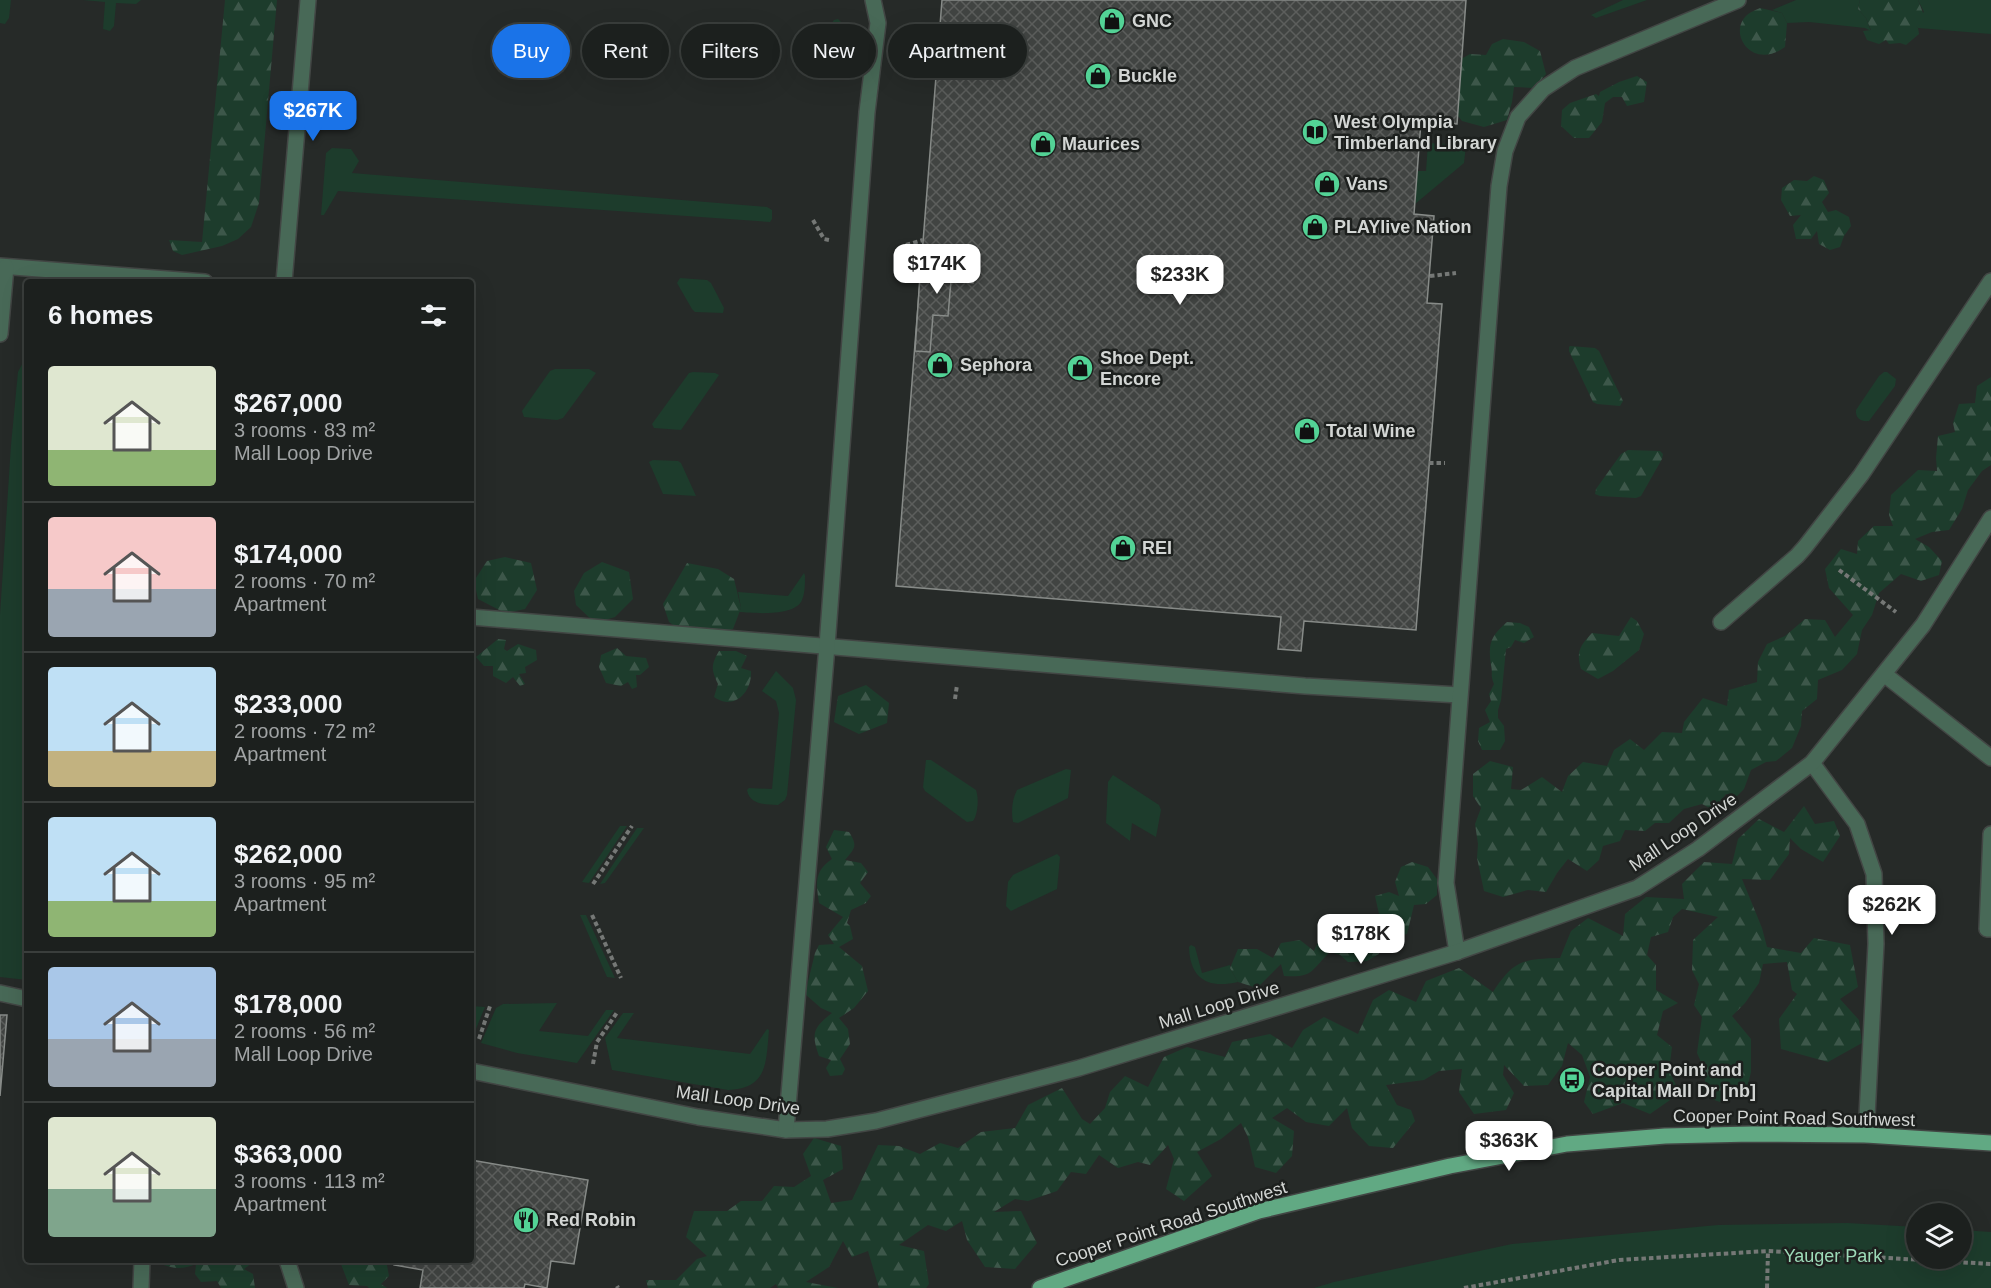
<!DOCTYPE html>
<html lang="en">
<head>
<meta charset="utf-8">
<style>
  :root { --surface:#1c201e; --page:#292d2b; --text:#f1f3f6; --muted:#a0a3a4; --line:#3a3e3c; --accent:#1a73e8 }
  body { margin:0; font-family:Arial,sans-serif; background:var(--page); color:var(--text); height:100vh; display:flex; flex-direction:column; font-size:22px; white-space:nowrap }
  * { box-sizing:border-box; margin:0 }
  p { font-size:20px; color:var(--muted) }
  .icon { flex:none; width:33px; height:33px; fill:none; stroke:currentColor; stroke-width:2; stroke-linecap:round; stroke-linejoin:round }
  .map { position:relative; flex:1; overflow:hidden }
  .sheet { position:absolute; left:24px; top:279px; width:450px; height:984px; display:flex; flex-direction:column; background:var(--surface); border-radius:6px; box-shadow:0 6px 24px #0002,0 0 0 2px var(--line) }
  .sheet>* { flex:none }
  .guide { position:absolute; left:492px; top:24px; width:570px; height:54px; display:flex; gap:12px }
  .controls { position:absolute; left:1906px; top:1203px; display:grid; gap:12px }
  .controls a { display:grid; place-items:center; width:66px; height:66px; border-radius:50%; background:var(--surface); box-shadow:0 6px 24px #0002,0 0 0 2px var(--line); font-size:30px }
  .price { position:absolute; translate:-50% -51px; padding:0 14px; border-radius:12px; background:#fff; color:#222; font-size:20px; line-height:39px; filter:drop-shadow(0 2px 3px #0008) }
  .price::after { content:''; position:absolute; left:50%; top:36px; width:18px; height:14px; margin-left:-9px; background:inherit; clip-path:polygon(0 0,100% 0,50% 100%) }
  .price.current { background:var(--accent); color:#fff }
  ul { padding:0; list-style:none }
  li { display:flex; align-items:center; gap:18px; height:150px; padding:0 24px }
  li+li { border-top:2px solid var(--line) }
  li span { display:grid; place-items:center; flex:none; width:168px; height:120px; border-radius:6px; color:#555 }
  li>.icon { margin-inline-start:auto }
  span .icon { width:72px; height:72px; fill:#fffc; stroke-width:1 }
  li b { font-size:26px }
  h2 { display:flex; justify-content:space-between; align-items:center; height:72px; padding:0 24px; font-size:26px }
  .chip { padding:0 21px; border-radius:27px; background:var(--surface); box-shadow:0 6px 24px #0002,0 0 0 2px var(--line); font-size:21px; line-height:54px }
  .chip.current { background:var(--accent); color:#fff }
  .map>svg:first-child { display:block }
  .green { fill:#1d3c2c }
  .forest { fill:url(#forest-firs) }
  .building { fill:url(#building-cross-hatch); stroke:#878b88; stroke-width:1.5 }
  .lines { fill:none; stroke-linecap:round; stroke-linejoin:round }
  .minor-casing { stroke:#424644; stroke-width:18 }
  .major-casing { stroke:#424644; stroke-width:18 }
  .path { stroke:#757876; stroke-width:4; stroke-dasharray:4.5 3; stroke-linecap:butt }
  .minor { stroke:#486957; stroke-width:15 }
  .major { stroke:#61a983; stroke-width:15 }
  .labels { text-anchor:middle; stroke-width:5; stroke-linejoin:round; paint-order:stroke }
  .poi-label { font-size:18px; font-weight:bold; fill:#d3d6d4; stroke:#1d201e; text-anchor:start }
  .street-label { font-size:18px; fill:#d3d6d4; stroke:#1d201e }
  .park-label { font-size:18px; fill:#9ddab8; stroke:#1d201e }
</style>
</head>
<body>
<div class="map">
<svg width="1991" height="1288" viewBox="0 0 1991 1288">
  <defs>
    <pattern id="forest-firs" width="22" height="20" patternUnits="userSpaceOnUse" patternTransform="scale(1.5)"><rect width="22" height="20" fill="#1d3c2c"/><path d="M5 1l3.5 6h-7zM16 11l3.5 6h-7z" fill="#3d574a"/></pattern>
    <pattern id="building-cross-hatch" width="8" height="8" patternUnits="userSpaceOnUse" patternTransform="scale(1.5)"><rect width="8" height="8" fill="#414442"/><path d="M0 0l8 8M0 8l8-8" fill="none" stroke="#5c5e5c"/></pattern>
  </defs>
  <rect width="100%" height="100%" fill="#262a28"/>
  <g class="green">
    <path d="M0 0H11L9 18 5 24 0 23Z"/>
    <path d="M83 0H141L136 4 116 3 114 26 110 31 103 29 105 2Z"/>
    <path d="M1623 0H1647L1596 18 1591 15Z"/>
    <path d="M1796 0H1860L1858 9 1866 18 1871 31 1865 28 1809 22 1787 23 1782 13 1772 10Z"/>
    <path d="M1918 0H1991V34L1918 28 1912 22 1924 12Z"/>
    <path d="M1428 143 1466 145 1464 163 1415 204 1417 171H1426Z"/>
    <path d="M332 148 351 149 359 161 352 173 767 207 772 210V219L770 222 338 191 324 215H321L326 153Z"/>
    <path d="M680 278 707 280 711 283 724 308 723 313 695 312 692 309 677 283Z"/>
    <path d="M27 355V980L0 977V615L11 445 18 372Z"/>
    <path d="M555 369H589L596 373 563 418 557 420 524 417 522 411 550 371Z"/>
    <path d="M693 372 715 373 719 375 681 430 654 428 652 424 689 373Z"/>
    <path d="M1884 372H1887L1896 379 1895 386 1869 421C1861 422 1855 418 1856 410L1879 376Z"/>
    <path d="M653 460 678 461 681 463 696 496 663 494 649 462Z"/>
    <path d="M804 573 805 576C805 584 805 593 802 600 795 617 754 613 739 612L741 608 738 592 788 596Z"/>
    <path d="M776 671 793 688 796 700 787 795 785 800 778 805C764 804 750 805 747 790L749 788 772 789 779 713 776 701 762 691Z"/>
    <path d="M926 760H931L976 790C979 798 978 814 973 821L967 822 925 791 923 787Z"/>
    <path d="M1066 769 1071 770 1068 798 1018 823 1013 822C1011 812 1012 799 1017 790Z"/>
    <path d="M1113 775 1159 805 1161 810 1156 837 1132 823 1130 841 1106 823 1108 782Z"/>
    <path d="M620 826H627L589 883 582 882Z"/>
    <path d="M637 828H644L605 883 600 884Z"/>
    <path d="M1057 854 1060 857 1057 889 1011 911 1006 906 1008 882 1013 875Z"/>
    <path d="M580 915H586L615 978 607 977Z"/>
    <path d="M1191 945 1195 947 1202 973 1230 965V968L1238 982C1208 989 1190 979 1189 947Z"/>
    <path d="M557 1003 539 1031 588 1036 606 1010H614L577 1063 517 1053 481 1043 496 1008 503 1004Z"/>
    <path d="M471 1006 485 1007 473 1036 471 1034Z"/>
    <path d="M623 1013H634L617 1038 750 1054 767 1029 769 1030C766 1062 768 1089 728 1090L612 1070 605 1038Z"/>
    <path d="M1847 1223 1917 1227V1258H1962V1230L1991 1232V1288H1314L1334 1282 1512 1244 1718 1225Z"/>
  </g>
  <g class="forest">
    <path d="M225 0H277L259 203 251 227 238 239 222 246 182 255 173 251 169 240 202 242Z"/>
    <path d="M1860 0H1918L1925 18 1918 23 1913 22 1918 28 1919 34 1906 45 1900 43 1889 44 1886 40 1879 44 1867 40 1863 31 1871 30 1866 18 1858 9Z"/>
    <path d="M1760 8 1782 13 1787 23 1785 47C1752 71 1727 33 1747 15 1750 12 1756 10 1760 8Z"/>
    <path d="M838 19 845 26 863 28 867 51 855 62 848 61 840 55H830L819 49V42L834 20Z"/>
    <path d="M1503 39 1524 42 1540 51 1546 74 1534 88 1514 87 1512 102 1507 120 1484 127 1462 121 1448 103 1447 67 1470 54 1486 55 1492 44Z"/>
    <path d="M1637 76 1647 82 1644 102 1627 106 1622 97H1613L1605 103 1602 122 1589 138H1574L1561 126 1562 110 1570 103 1596 94 1599 96 1600 92 1619 82Z"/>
    <path d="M1814 176 1824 180 1829 193 1822 202 1828 212 1836 210 1849 217 1851 226 1844 236 1840 247 1830 250 1819 244 1817 231 1811 239H1796L1793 225 1801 215 1790 216 1781 200 1782 188 1794 180 1807 181Z"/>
    <path d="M1570 346 1595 348 1599 351 1623 401 1620 406 1597 404 1593 402 1569 351V347Z"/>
    <path d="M1991 377V465L1982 471 1968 490 1962 509 1949 530 1932 532 1915 539 1929 547 1942 561 1939 575 1921 581 1901 574 1879 593 1872 615 1862 630 1857 654 1842 670 1818 680 1817 699 1802 711 1801 726 1792 748 1776 761 1766 762 1751 770 1744 789 1737 796 1726 794 1713 810 1702 804 1684 809 1669 823H1655L1645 831 1625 830 1620 841 1603 846 1599 860 1587 871 1568 859 1557 873 1546 892 1528 890 1503 897 1484 891 1477 858 1478 844 1475 824 1481 808 1473 796V774L1490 761 1513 767 1511 789 1521 790 1542 777 1562 792 1568 776 1583 762 1607 766 1614 750 1630 739 1644 750 1662 732 1682 733 1684 722 1703 698 1727 706 1729 690 1757 682 1758 662 1767 644 1785 636 1805 619 1825 620 1835 637 1853 615 1829 588 1825 569 1841 549 1857 554 1858 541 1874 526H1893L1889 515 1891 495 1918 470 1937 471 1936 458 1938 436 1955 432 1953 423 1959 404 1975 403 1977 386Z"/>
    <path d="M1628 450 1660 451 1663 454 1662 459 1641 496 1636 498 1600 496 1595 494 1596 489 1621 454Z"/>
    <path d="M505 557 531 563 537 590 525 609 505 613 478 599 474 581 487 561Z"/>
    <path d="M602 562 629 572 633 599 615 617 595 623 576 605 574 591 584 573Z"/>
    <path d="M687 563 718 569 734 579 741 608 733 629 695 641 669 622 663 604Z"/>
    <path d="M1631 617 1637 621 1644 634 1639 650 1613 671 1598 679 1581 669C1576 651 1580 646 1592 633L1619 636Z"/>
    <path d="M1507 622 1520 623 1529 627 1534 637 1524 643 1515 640 1511 647 1506 649 1501 700 1498 710V718L1504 726 1505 741 1500 750H1482L1478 741 1479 728 1490 722 1485 710 1491 701 1489 694 1494 684C1490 674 1493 674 1491 665 1488 644 1490 637 1507 622Z"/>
    <path d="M498 639 506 640 504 649 507 651 518 644 536 650 537 660 525 667 526 673 519 674 525 684 520 686 513 677 506 683 493 676V666H484L476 657Z"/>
    <path d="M617 648 626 656 646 658 649 667 640 675H636L637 687 632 689 628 682 621 686 606 683 599 667 601 655Z"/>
    <path d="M719 651H736L747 656 741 668 751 671C752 684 744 702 727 702 723 702 717 699 714 697L718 684C711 669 711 665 719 651Z"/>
    <path d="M866 685 889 703 887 723 859 734 834 722 838 696Z"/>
    <path d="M1804 806 1815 824 1834 821 1840 836 1823 862 1801 849 1790 838 1789 854 1770 880 1742 879 1762 928 1767 947 1801 953 1814 938 1850 945 1858 987 1840 999 1859 1020 1862 1043 1828 1062 1781 1049 1779 1019 1797 994 1792 990 1787 962 1763 964 1759 983 1745 1003 1732 1016 1751 1039V1072L1746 1092 1720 1102 1703 1096 1706 1073 1697 1053 1702 1017 1694 1005 1699 984 1692 970 1693 940 1718 917 1682 909 1673 917 1668 932 1651 937 1647 955 1656 965V990L1678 1003 1663 1011 1657 1035 1672 1047 1669 1071 1680 1093 1650 1114 1623 1103 1593 1114 1584 1102 1590 1077 1582 1055 1568 1043 1562 1066 1548 1085 1524 1086 1504 1065 1503 1075 1514 1093 1506 1110 1474 1114 1459 1092 1462 1069 1439 1071 1424 1080 1386 1085 1397 1105 1411 1110 1415 1121 1393 1148 1369 1146 1352 1128 1347 1108 1329 1126 1306 1122 1287 1108 1272 1118 1294 1131 1292 1156 1276 1173 1255 1167 1248 1137 1241 1123 1221 1139 1197 1152 1212 1176 1184 1201 1166 1189 1174 1159 1168 1145 1150 1165 1138 1162 1118 1168 1099 1155 1086 1174 1071 1172 1057 1191 1028 1201 1015 1199 994 1212 1021 1211 1037 1243 1015 1269 985 1267 967 1240 962 1221 946 1231 928 1225 899 1245 924 1251 929 1284 926 1288H879L868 1251 852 1257 843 1241 829 1267 806 1282 838 1288H778L776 1284 770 1288H648L646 1280H676L697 1259 707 1256 686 1237 694 1211H727L741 1201H762L774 1186 794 1187 811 1176 803 1154 814 1138 841 1146 843 1169 823 1180 831 1203 852 1200 878 1145 899 1146 920 1154 940 1143 958 1148 981 1132 1015 1128 1028 1105 1062 1088 1082 1119 1090 1124 1105 1108 1110 1092 1125 1076 1148 1087 1164 1057 1187 1047 1225 1057 1232 1042 1270 1034 1292 1048 1303 1030 1324 1017 1358 1034 1373 1000 1389 990 1416 1002 1426 981 1459 968 1493 992C1514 960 1523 959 1560 958L1571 931 1588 918 1623 936 1625 914 1646 897 1684 899 1682 884 1704 862 1732 864 1738 839 1759 819 1784 832Z"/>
    <path d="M834 830 849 832C858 846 855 848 845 860L861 863 868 872 860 883 871 896 866 903 851 910 847 923 850 926 853 939 839 947 862 966 868 991 854 1008 839 1018 848 1029 850 1044 840 1059 845 1069 842 1075 830 1076 826 1068 831 1060 819 1056C811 1033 813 1028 832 1013L821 1008 805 994 815 953 819 945 834 944 828 935 843 917 819 903C816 883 814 871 832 859L826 847Z"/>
    <path d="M1412 862 1428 867 1437 879V895L1426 904 1414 905 1407 934 1384 939 1379 954 1367 961 1348 962 1340 955 1330 952C1311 970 1314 978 1284 976L1281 964 1257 988 1238 982 1230 968 1238 949H1257L1273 958 1281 943 1300 940 1314 951C1322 925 1358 925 1381 923L1375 896 1389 892 1399 896 1395 882 1401 867Z"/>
    <path d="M160 1260H250L252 1263 244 1269 253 1274 255 1288H221L217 1281 201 1282 195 1274 196 1264C182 1270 173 1269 159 1263Z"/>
    <path d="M342 1260H386L389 1276 381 1284 387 1288H369L367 1286 349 1285 341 1264Z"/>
  </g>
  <g class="building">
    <path d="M942 0H1466L1457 124 1421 121 1414 214 1434 216 1427 303 1442 304 1416 630 1304 621 1301 651 1278 649 1281 617 896 586Z"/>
    <path d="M921 260 975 265 973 283 951 281 948 316 933 315 930 352 915 351Z"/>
    <path d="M0 1015H7L0 1096Z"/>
    <path d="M471 1160 588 1180 574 1264 551 1261 547 1288 525 1284 524 1288H420L423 1270 394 1265 395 1260H471Z"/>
  </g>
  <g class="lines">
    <defs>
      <g id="minor">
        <path d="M0 266 205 282"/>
        <path d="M284 282 308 0"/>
        <path d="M0 334 6 267"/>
        <path d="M471 617 1305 686 1459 695"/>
        <path d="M1721 622 1797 556 1805 547 1861 475 1991 281"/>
        <path d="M1884 674 1991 758"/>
        <path d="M1812 763 1857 824 1874 874 1876 944 1866 1135"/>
        <path d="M1991 834 1987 929H1991"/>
        <path d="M1457 952 1446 883 1492 277 1499 186 1505 151 1518 117 1543 89 1575 68 1738 0"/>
        <path d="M0 993 27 999"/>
        <path d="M471 1071 698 1117 786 1130 827 1129 876 1121 1079 1068 1457 952 1637 888 1698 849 1812 763 1923 625 1991 518"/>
        <path d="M786 1130 827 646 867 112 878 23 873 0"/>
        <path d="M287 1260 296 1288"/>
        <path d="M141 1288 142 1260"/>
      </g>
      <path id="major" d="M1040 1288 1259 1211 1450 1166 1567 1144 1665 1136 1752 1134 1866 1135 1991 1143"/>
    </defs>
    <use href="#minor" class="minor-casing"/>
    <use href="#major" class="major-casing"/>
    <g class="path">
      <path d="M813 220 824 239 829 240"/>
      <path d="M906 245 923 240"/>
      <path d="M1430 276 1456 273"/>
      <path d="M1429 463H1445"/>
      <path d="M1839 570 1896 612"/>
      <path d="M955 699 957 685"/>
      <path d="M593 884 632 826"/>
      <path d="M592 915 621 978"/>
      <path d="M479 1039 490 1006"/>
      <path d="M593 1064 597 1042 618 1011"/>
      <path d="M617 1286 618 1288"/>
      <path d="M1464 1288 1619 1260 1768 1251 1991 1264"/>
      <path d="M1767 1288 1768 1251"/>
    </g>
    <use href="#minor" class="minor"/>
    <use href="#major" class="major"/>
  </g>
  <defs>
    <symbol id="shop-disc" viewBox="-11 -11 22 22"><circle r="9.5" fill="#53d396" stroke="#1d201e"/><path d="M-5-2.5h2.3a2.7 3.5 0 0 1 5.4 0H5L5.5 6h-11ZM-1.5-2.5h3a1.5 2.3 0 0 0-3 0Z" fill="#111"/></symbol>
    <symbol id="library-disc" viewBox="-11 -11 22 22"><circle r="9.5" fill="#53d396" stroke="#1d201e"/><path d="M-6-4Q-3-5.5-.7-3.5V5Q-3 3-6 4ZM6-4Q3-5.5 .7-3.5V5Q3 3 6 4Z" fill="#111"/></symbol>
    <symbol id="bus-disc" viewBox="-11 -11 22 22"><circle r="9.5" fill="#53d396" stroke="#1d201e"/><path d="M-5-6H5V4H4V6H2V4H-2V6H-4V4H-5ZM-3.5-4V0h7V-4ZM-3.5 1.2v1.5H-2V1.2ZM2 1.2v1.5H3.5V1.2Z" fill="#111"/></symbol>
    <symbol id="restaurant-disc" viewBox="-11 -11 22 22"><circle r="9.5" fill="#53d396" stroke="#1d201e"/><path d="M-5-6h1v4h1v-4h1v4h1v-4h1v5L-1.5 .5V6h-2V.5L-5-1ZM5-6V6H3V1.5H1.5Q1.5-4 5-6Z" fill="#111"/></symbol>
  </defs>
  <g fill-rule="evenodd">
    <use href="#shop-disc" x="1097" y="6" width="30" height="30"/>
    <use href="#shop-disc" x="1083" y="61" width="30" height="30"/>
    <use href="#library-disc" x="1300" y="117" width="30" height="30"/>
    <use href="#shop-disc" x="1028" y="129" width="30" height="30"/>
    <use href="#shop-disc" x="1312" y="169" width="30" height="30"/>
    <use href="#shop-disc" x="1300" y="212" width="30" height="30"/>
    <use href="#shop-disc" x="925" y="350" width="30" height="30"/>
    <use href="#shop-disc" x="1065" y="353" width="30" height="30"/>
    <use href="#shop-disc" x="1292" y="416" width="30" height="30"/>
    <use href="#shop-disc" x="1108" y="533" width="30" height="30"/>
    <use href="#bus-disc" x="1557" y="1065" width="30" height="30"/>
    <use href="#restaurant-disc" x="511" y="1205" width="30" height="30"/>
  </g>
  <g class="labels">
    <g class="poi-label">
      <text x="1132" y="27">GNC</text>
      <text x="1118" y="82">Buckle</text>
      <text x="1334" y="128">West Olympia<tspan x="1334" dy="21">Timberland Library</tspan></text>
      <text x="1062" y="150">Maurices</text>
      <text x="1346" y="190">Vans</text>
      <text x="1334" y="233">PLAYlive Nation</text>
      <text x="1100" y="364">Shoe Dept.<tspan x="1100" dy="21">Encore</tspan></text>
      <text x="960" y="371">Sephora</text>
      <text x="1326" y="437">Total Wine</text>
      <text x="1142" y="554">REI</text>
      <text x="1592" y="1076">Cooper Point and<tspan x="1592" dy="21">Capital Mall Dr [nb]</tspan></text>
      <text x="546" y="1226">Red Robin</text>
    </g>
    <g class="street-label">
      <text transform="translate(1683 832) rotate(-34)" y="6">Mall Loop Drive</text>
      <text transform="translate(1219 1005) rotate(-17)" y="6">Mall Loop Drive</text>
      <text transform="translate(738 1100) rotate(8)" y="6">Mall Loop Drive</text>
      <text transform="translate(1794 1118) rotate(1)" y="6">Cooper Point Road Southwest</text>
      <text transform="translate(1171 1224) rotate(-18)" y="6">Cooper Point Road Southwest</text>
    </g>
    <g class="park-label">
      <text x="1833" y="1262">Yauger Park</text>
    </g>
  </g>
</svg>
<div class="controls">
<a><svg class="icon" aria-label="layers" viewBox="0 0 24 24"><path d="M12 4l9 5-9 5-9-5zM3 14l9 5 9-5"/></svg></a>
</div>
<b class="price current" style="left:313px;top:142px">$267K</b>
<b class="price" style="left:937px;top:295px">$174K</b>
<b class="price" style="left:1180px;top:306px">$233K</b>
<b class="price" style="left:1892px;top:936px">$262K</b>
<b class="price" style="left:1361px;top:965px">$178K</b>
<b class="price" style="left:1509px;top:1172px">$363K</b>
<div class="guide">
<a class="chip current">Buy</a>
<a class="chip">Rent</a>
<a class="chip">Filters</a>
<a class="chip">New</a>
<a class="chip">Apartment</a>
</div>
<section class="sheet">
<h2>6 homes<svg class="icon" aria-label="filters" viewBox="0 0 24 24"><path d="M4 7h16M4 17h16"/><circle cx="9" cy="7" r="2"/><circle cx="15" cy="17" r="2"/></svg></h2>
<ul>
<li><span style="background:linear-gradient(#dfe7d0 70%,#8fb573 0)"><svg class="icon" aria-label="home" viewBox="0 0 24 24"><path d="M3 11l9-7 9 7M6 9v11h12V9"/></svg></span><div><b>$267,000</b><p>3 rooms · 83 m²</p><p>Mall Loop Drive</p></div></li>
<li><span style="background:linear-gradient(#f6c9c9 60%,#9aa5b1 0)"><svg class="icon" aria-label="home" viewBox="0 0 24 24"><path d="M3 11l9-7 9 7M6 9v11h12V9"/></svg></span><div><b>$174,000</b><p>2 rooms · 70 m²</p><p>Apartment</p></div></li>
<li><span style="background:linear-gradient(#bfe0f5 70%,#c2b280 0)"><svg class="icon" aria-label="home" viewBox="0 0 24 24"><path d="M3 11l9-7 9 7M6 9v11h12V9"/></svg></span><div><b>$233,000</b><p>2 rooms · 72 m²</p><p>Apartment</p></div></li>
<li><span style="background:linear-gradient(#bfe0f5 70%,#8fb573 0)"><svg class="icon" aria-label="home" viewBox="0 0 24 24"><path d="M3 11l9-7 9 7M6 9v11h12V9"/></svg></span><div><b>$262,000</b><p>3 rooms · 95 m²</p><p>Apartment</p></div></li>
<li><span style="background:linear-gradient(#a9c7e8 60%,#9aa5b1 0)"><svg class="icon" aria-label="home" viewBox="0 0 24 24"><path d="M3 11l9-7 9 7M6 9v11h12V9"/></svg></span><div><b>$178,000</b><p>2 rooms · 56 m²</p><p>Mall Loop Drive</p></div></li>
<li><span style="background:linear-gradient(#dfe7d0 60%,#7fa58c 0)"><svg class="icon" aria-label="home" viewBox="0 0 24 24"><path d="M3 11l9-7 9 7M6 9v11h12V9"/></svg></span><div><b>$363,000</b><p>3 rooms · 113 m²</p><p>Apartment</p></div></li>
</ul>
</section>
</div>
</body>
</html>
